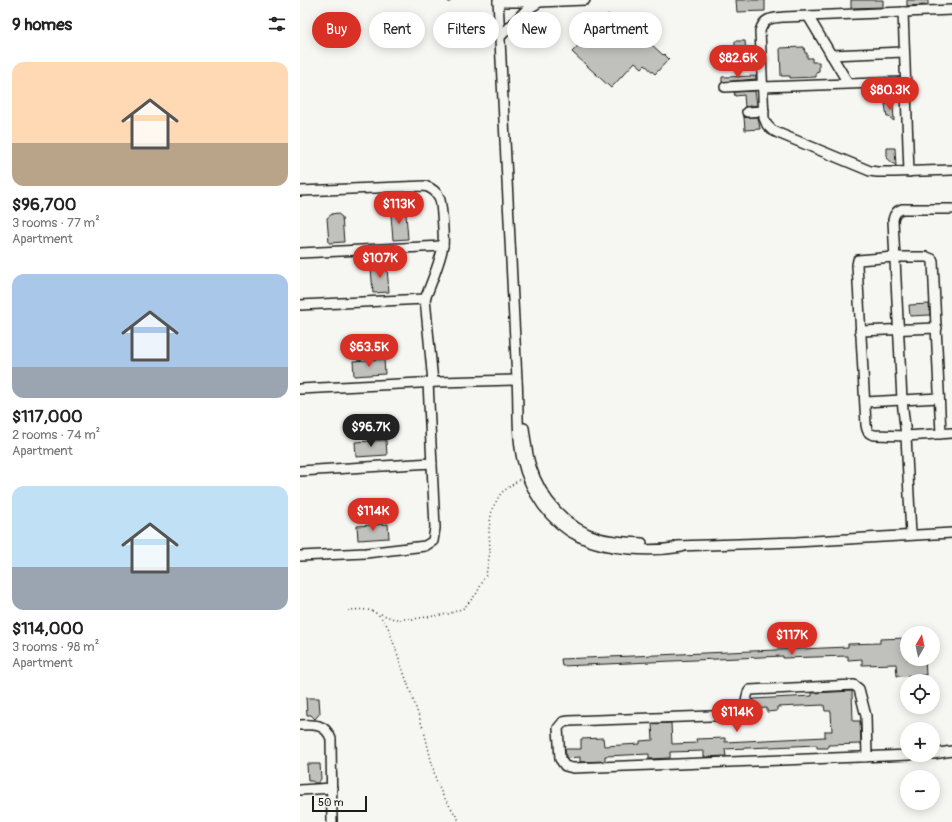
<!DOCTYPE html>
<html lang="en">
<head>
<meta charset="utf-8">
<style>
  :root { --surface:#fff; --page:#f2f2f2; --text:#222; --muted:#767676; --accent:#d93025 }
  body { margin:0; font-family:Pangolin,sans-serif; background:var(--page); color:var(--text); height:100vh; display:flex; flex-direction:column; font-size:15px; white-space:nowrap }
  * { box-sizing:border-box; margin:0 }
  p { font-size:13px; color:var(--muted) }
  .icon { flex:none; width:22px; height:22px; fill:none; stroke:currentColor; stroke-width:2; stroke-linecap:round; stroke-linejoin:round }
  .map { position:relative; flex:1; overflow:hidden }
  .details { display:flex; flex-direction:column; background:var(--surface); width:300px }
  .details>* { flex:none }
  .guide { position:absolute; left:12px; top:12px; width:380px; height:36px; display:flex; gap:8px }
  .needle { width:26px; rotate:9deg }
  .fabs { position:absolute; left:600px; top:626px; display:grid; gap:8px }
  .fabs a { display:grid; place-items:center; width:40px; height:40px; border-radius:50%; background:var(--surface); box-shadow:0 2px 10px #0003; font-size:20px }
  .scale { position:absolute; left:12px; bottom:10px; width:55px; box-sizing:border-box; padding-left:4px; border:2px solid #1c1c1c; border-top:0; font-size:11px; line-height:14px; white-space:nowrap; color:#1c1c1c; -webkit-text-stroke:3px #f6f6f2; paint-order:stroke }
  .price { position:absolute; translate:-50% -34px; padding:0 9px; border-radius:14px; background:var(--accent); color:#fff; font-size:13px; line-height:26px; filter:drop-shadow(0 1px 2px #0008) }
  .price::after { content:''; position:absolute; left:50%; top:24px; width:12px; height:9px; margin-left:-6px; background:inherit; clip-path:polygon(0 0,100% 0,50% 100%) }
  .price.active { background:#222; color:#fff }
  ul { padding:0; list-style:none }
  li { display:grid; align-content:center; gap:8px; height:212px; padding:0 12px }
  li span { display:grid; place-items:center; height:124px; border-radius:12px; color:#555 }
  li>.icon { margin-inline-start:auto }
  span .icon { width:72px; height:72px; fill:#fffc; stroke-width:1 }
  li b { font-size:17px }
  h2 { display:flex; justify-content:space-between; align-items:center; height:48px; padding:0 12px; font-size:17px }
  .tag { padding:0 14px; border-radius:18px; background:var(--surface); box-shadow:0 2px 10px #0003; font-size:14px; line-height:36px }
  .tag.active { background:var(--accent); color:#fff }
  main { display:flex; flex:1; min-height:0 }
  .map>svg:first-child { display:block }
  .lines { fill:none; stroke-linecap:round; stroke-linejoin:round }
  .stream { stroke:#727271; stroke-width:2 }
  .building { fill:#c0c0bd; stroke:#1c1c1c }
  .minor-casing { stroke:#1c1c1c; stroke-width:12 }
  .path { stroke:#1c1c1c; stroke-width:1.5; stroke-dasharray:1 3; stroke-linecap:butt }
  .minor { stroke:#f6f6f2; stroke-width:9 }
</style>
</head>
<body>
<main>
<section class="details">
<h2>9 homes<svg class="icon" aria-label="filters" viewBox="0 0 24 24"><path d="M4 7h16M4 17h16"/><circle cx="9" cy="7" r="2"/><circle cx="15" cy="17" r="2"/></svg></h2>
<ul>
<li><span style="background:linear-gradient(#ffd9b3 65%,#b9a48a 0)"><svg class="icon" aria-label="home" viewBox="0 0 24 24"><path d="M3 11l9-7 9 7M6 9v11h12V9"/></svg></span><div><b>$96,700</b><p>3 rooms · 77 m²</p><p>Apartment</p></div></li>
<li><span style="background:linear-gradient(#a9c7e8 75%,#9aa5b1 0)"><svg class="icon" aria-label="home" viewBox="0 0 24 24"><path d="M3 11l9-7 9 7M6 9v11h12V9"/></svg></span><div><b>$117,000</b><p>2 rooms · 74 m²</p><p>Apartment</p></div></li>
<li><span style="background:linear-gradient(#bfe0f5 65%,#9aa5b1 0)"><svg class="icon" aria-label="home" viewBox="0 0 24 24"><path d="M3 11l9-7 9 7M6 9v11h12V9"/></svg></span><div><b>$114,000</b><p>3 rooms · 98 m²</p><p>Apartment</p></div></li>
</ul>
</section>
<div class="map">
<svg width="652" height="822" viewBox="0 0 652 822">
  <rect width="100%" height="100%" fill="#f6f6f2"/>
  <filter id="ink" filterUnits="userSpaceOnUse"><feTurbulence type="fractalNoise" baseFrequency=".025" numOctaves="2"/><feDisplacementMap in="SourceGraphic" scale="8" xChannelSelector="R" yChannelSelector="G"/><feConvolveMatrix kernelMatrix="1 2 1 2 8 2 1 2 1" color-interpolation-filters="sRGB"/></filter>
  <g filter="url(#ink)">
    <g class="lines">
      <path class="stream" d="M149 2 151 0"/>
    </g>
    <g class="building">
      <path d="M436 0H465V11L437 12Z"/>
      <path d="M551 0H583V7L551 8Z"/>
      <path d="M607 0H628V5L607 6Z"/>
      <path d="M308 14 336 39 340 34 363 55 364 54 369 59 355 74 345 65 342 68 335 62 311 88 272 52Z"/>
      <path d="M435 41H445L446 52H435Z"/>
      <path d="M504 47 505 53H507V58H512V62H519V71L516 72V77L490 78V76H481L480 48Z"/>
      <path d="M456 76V79L422 82V77Z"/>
      <path d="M455 91 457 105 445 107 444 95 435 96 434 92Z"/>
      <path d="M585 104H593L594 121 589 117H587Z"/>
      <path d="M444 117H458L460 129 445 130Z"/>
      <path d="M587 148H595L596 166 587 158Z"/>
      <path d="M96 210H101L106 214 108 239 93 240 91 215Z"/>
      <path d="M37 213 42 217 44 242 29 243 27 218 32 214Z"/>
      <path d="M81 263 87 268 89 292 73 293 71 268 76 264Z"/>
      <path d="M629 304 630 315 610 316 609 305Z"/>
      <path d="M84 359 85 374 54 376 53 361Z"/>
      <path d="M86 440 87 455 56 457 55 442Z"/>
      <path d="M88 524 89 538 58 540 57 526Z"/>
      <path d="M607 638V659H625L626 675 597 676 596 664 562 665V659L548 660V656L483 658V656L262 666 261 659 548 647V644L580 643V639Z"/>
      <path d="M552 691 553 721H560L561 744 528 745V748H517V745L425 749 426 756 404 757V751L370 752V758L349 759V754L305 756V761L280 762V757L267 758 266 757 265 749H281V739L303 738 304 746 340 744V741L353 740 352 724 371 723 372 744 397 743 396 739 425 738V742L525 737V731H532L531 711H525L524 705 477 707V711L467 712V708L454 709 453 699 512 696V693Z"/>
      <path d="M6 698H19L20 713 15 719 11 715H7Z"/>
      <path d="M7 764H20L21 779 18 783H15L12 781H8Z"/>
    </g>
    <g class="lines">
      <defs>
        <g id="minor">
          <path d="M198 0 217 380C219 406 216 433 222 459 229 491 250 523 280 537 309 551 352 552 382 547"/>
          <path d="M198 2H239L285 0"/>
          <path d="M652 10 484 17C471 18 464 18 460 31L464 118 467 125 472 130 478 133 570 171 577 172H594L652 170"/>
          <path d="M603 12 609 172"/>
          <path d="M508 16 548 83"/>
          <path d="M200 37 225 11 238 3"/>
          <path d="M531 55 604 52"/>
          <path d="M425 87 462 85"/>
          <path d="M462 87 605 82"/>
          <path d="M447 112 464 111"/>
          <path d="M0 191 125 186C131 188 136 191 139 197 142 202 144 239 143 246 140 262 131 284 125 299"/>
          <path d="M0 253 143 246"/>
          <path d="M0 305 125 299 133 382"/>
          <path d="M560 331 637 328"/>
          <path d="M0 389 139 382 217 380"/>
          <path d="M565 402 639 398"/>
          <path d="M224 428C226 441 227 455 231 467 241 499 266 528 299 538 313 542 328 542 342 543"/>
          <path d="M641 434 633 261 632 259 627 257H594L558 260 557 265 566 425C567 431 568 434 575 435L606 436 652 433"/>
          <path d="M0 471 132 463"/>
          <path d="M611 535 606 436 602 400 593 220C594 214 596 211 602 209H652"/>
          <path d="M377 546 496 542 652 533"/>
          <path d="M0 556 66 553 125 546 133 541 135 528 128 382"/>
          <path d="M0 725C14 724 26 724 31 739L32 822"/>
          <path d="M633 754 652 751"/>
          <path d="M567 757 566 716 559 689 554 685 450 690C442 698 451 711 439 715L269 721 263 722 258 728 260 759 265 766 273 768 610 755"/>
          <path d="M0 790 32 788"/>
        </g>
      </defs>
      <use href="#minor" class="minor-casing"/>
      <g class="path">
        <path d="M48 610C70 609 76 608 88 627L124 731 136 780 142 794 160 822"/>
        <path d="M81 614 94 619H113L148 614 164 608 177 593 186 575 190 552 189 529 192 509 201 493 220 479"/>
      </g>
      <use href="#minor" class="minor"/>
    </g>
  </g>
</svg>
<div class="fabs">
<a><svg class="needle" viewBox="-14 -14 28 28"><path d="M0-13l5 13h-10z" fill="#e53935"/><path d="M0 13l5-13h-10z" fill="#767676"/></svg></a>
<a><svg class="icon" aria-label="locate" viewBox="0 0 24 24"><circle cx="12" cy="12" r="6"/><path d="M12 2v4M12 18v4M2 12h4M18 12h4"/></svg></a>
<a>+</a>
<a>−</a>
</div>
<div class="scale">50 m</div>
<b class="price" style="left:438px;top:79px">$82.6K</b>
<b class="price" style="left:590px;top:111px">$80.3K</b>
<b class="price" style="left:99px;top:225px">$113K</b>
<b class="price" style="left:80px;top:279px">$107K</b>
<b class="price" style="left:69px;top:368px">$63.5K</b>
<b class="price active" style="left:71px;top:448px">$96.7K</b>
<b class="price" style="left:73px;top:532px">$114K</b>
<b class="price" style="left:492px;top:656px">$117K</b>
<b class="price" style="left:437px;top:733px">$114K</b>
<div class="guide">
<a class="tag active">Buy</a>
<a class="tag">Rent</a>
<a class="tag">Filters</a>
<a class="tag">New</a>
<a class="tag">Apartment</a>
</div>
</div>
</main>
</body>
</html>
